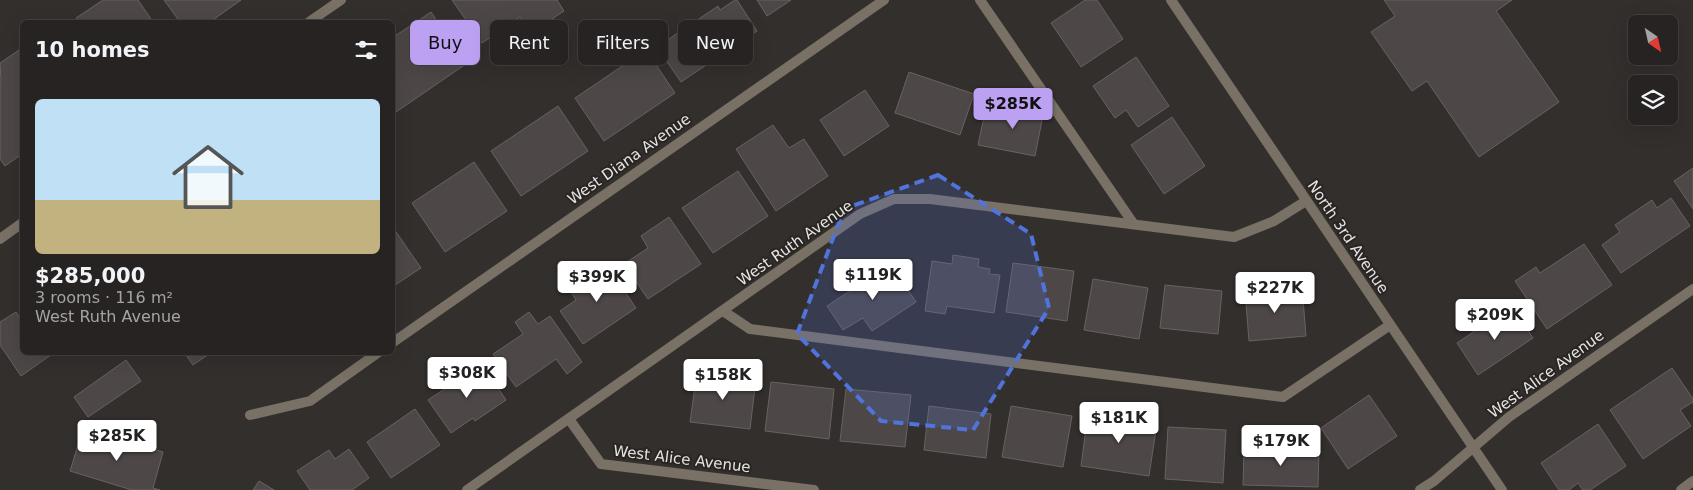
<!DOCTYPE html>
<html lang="en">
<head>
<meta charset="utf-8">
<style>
  :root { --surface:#262322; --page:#322f2f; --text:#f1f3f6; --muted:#a4a4a5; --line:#424040; --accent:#bca0f2 }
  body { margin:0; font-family:"DejaVu Sans",sans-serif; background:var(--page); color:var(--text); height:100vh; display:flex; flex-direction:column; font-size:19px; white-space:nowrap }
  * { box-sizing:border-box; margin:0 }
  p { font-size:16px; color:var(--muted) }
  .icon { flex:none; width:28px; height:28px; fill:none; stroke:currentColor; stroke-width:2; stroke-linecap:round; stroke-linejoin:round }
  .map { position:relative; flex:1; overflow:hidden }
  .sheet { position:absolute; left:20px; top:20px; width:375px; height:335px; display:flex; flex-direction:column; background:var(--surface); border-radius:8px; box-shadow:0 5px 20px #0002,0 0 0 1px var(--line) }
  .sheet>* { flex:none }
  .top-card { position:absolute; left:410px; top:20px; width:475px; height:45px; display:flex; gap:10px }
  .needle { width:32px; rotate:146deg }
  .buttons { position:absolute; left:1628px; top:15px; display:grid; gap:10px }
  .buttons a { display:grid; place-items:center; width:50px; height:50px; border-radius:8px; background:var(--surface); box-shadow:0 5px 20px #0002,0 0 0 1px var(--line); font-size:25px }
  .price { position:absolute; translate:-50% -42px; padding:0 11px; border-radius:5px; background:#fff; color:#222; font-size:16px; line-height:32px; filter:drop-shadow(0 1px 2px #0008) }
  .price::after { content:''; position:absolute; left:50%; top:30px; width:15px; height:11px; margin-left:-8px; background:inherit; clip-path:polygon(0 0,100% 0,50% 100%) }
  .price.selected { background:var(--accent); color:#111 }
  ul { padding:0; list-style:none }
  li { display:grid; align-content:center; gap:10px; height:265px; padding:0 15px }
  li+li { border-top:1px solid var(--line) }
  li span { display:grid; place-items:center; height:155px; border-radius:8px; color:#555 }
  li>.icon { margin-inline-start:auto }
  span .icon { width:90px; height:90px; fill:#fffc; stroke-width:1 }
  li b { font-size:21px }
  h2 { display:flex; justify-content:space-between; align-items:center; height:60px; padding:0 15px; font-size:21px }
  .tag { padding:0 18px; border-radius:8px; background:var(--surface); box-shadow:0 5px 20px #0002,0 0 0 1px var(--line); font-size:18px; line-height:45px }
  .tag.selected { background:var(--accent); color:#111 }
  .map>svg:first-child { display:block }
  .building { fill:#4d4847; stroke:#686262 }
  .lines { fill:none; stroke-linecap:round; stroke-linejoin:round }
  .service { stroke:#797165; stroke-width:10 }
  .minor { stroke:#797165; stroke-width:10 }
  .tertiary { stroke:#797165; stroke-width:10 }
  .marked { fill:#5074db; fill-opacity:0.2; stroke:#5074db; stroke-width:4; stroke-dasharray:10 6; stroke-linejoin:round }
  .labels { text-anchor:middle; stroke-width:4; stroke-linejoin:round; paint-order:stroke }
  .street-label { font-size:15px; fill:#e7e5e3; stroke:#292523 }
</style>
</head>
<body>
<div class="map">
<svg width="1693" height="490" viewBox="0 0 1693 490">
  <rect width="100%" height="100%" fill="#332f2d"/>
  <g class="building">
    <path d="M103 0H138L153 22H79L76 18Z"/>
    <path d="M164 0H241L210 22H180Z"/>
    <path d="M452 0H557L564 11 531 33 520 17 482 43Z"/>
    <path d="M735 0H737L757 31 681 82 657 47 718 6 720 10Z"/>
    <path d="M757 0H791L767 16Z"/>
    <path d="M1085 0H1097L1123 39 1081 67 1051 23Z"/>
    <path d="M1384 0H1512L1496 11 1559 102 1479 157 1427 81 1412 91 1371 32 1395 16Z"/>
    <path d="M431 12 466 64 396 112 392 107V38Z"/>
    <path d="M22 48V154L5 166 0 159V83L1 82 0 63Z"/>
    <path d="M646 50 675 93 604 141 575 98Z"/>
    <path d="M1136 57 1169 106 1138 127 1126 110 1115 118 1093 86Z"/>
    <path d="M909 72 974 94 960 135 895 113Z"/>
    <path d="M865 90 889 126 844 156 820 120Z"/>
    <path d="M1008 103 1044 110 1035 156 978 145 985 112 1006 116Z"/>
    <path d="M558 106 588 151 521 196 491 151Z"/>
    <path d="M1172 117 1205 166 1164 194 1131 145Z"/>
    <path d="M773 125 789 148 804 139 828 176 776 211 736 149Z"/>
    <path d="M474 162 507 211 445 252 412 203Z"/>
    <path d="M1693 168V209L1674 181Z"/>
    <path d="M738 171 768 216 713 253 682 208Z"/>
    <path d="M1671 198 1690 226 1621 273 1602 245 1620 232 1615 225 1652 200 1657 208Z"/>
    <path d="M669 217 701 264 648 299 624 264 648 248 641 236Z"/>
    <path d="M392 226 421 268 392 287Z"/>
    <path d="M1584 244 1612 285 1547 329 1515 281 1536 267 1540 273Z"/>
    <path d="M953 255 979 259 978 267 990 269 989 274 1000 275 994 313 947 306 945 314 925 311 932 261 952 264Z"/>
    <path d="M605 262 636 308 583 344 560 311 576 300 568 287Z"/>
    <path d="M1013 263 1074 271 1067 321 1006 312Z"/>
    <path d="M891 264 916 302 872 331 863 318 843 330 827 306Z"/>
    <path d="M1093 279 1148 288 1139 339 1084 330Z"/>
    <path d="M1165 285 1222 291 1218 334 1160 328Z"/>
    <path d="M1302 286 1306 336 1249 341 1245 291Z"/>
    <path d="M1512 306 1533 338 1478 375 1457 343Z"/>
    <path d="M16 312 22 322V352H55L21 376 0 345V322Z"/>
    <path d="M529 312 538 324 550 316 582 362 567 374 556 359 516 387 493 354 523 334 515 322Z"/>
    <path d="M184 352H212L193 365Z"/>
    <path d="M126 360 141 381 88 417 74 397Z"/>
    <path d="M482 364 506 400 475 421 473 418 451 433 428 400Z"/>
    <path d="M1672 368 1693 399V402L1680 410 1691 426 1643 459 1610 410Z"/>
    <path d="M697 372 756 379 750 429 690 422Z"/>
    <path d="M771 382 834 389 829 439 765 431Z"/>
    <path d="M846 389 911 395 905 447 840 441Z"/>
    <path d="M1369 395 1397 436 1348 469 1321 428Z"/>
    <path d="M929 406 991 414 986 458 924 450Z"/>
    <path d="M1011 406 1072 416 1063 467 1002 457Z"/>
    <path d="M415 409 440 445 391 478 367 442Z"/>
    <path d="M1088 413 1157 423 1149 476 1081 466Z"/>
    <path d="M1598 424 1626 466 1590 490H1583L1578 483 1569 490H1559L1541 463Z"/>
    <path d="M1168 427 1226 430 1223 483 1165 479Z"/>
    <path d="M83 429 163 452 153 488 160 490H132L70 471Z"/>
    <path d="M1244 448 1319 449 1318 487 1243 485Z"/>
    <path d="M349 449 369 478 352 490H310L297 471 329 450 335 459Z"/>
    <path d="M259 481 274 490H253Z"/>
  </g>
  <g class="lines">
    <g class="service">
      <path d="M980 0 1133 223"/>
      <path d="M723 311 750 329 1283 397 1390 325"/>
      <path d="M1681 490 1693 481"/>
    </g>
    <g class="minor">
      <path d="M309 22 341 0"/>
      <path d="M0 239 22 223"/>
      <path d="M392 343 884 0"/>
      <path d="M250 415 310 401 379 352"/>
      <path d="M569 419 601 464 814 490"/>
      <path d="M467 490 860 214 894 199H930L1234 237 1274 221 1306 201"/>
      <path d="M1420 490 1434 481 1509 417 1693 289"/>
    </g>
    <path class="tertiary" d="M1171 0 1502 490"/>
  </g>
  <path class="marked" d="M938 175 1031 234 1049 308 973 430 881 421 797 334 844 209Z"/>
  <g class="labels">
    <g class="street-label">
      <text transform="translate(629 159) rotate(-35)" y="5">West Diana Avenue</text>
      <text transform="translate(1348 237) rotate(56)" y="5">North 3rd Avenue</text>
      <text transform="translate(795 243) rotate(-35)" y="5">West Ruth Avenue</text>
      <text transform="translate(1546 374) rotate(-36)" y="5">West Alice Avenue</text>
      <text transform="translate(682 459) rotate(7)" y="5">West Alice Avenue</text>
    </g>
  </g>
</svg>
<div class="buttons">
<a><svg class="needle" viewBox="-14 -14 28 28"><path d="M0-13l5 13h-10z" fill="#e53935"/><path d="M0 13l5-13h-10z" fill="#a4a4a5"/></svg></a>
<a><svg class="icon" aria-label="layers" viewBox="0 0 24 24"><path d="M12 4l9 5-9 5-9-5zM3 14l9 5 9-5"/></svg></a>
</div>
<b class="price selected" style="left:1013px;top:130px">$285K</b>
<b class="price" style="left:873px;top:301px">$119K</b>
<b class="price" style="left:597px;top:303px">$399K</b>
<b class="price" style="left:1275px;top:314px">$227K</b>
<b class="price" style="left:1495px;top:341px">$209K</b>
<b class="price" style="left:467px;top:399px">$308K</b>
<b class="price" style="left:723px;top:401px">$158K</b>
<b class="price" style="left:1119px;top:444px">$181K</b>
<b class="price" style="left:117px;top:462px">$285K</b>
<b class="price" style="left:1281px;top:467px">$179K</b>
<div class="top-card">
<a class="tag selected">Buy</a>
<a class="tag">Rent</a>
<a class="tag">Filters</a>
<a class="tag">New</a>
</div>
<section class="sheet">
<h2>10 homes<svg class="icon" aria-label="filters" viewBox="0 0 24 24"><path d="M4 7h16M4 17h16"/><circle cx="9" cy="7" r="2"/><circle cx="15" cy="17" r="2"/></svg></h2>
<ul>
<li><span style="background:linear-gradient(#bfe0f5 65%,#c2b280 0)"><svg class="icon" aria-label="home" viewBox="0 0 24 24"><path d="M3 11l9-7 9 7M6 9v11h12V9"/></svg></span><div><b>$285,000</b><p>3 rooms · 116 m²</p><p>West Ruth Avenue</p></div></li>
</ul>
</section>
</div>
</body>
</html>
